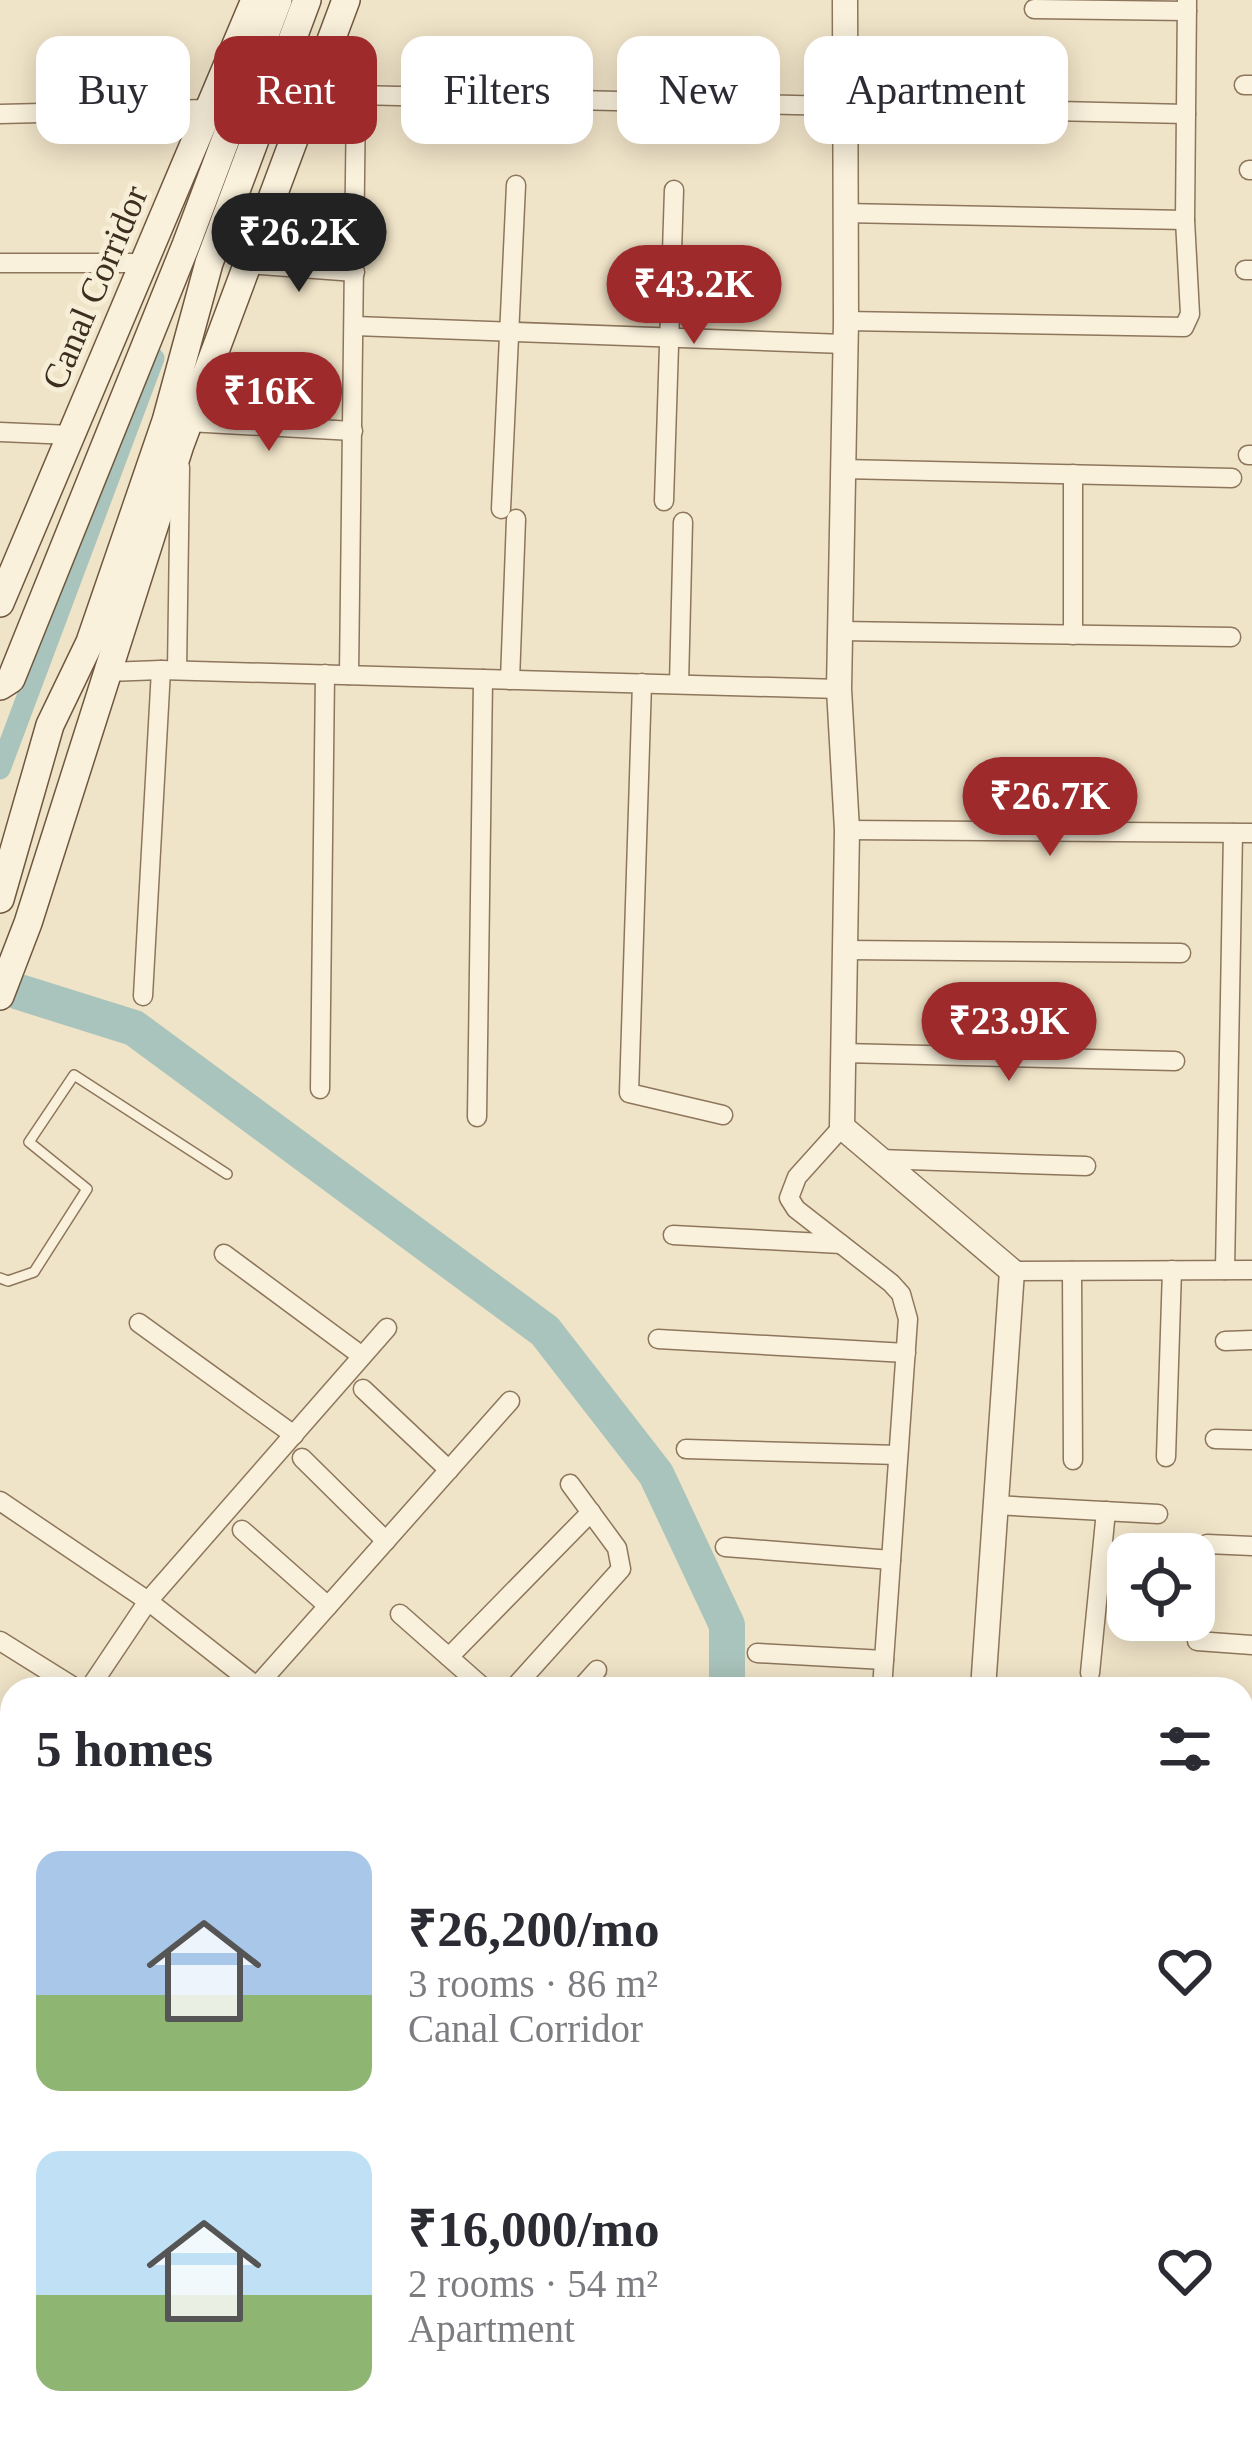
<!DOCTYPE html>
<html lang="en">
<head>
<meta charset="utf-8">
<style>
  :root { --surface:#fff; --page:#f7f7f7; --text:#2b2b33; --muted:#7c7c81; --accent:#9e2a2b }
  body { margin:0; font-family:Georgia,serif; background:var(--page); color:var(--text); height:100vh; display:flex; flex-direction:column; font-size:45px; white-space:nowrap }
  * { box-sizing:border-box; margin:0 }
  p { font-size:39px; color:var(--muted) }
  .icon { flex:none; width:66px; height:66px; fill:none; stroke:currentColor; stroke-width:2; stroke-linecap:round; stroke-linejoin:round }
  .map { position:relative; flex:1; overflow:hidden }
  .panel { position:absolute; left:0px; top:1677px; width:1254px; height:771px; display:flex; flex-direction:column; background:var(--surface); border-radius:36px 36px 0 0; box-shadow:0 6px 30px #0003 }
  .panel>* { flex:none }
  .hud { position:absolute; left:36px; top:36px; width:1182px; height:108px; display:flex; gap:24px }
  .fabs { position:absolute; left:1107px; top:1533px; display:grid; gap:24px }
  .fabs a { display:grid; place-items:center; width:108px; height:108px; border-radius:24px; background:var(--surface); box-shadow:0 6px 30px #0003; font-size:60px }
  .price { position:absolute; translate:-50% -102px; padding:0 27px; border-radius:42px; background:var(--accent); color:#fff; font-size:39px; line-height:78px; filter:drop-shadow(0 3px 6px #0008) }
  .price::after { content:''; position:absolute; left:50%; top:72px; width:36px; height:27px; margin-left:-18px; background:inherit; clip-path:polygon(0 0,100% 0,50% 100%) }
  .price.selected { background:#222; color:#fff }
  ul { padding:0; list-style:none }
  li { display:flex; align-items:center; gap:36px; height:300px; padding:0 36px }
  li span { display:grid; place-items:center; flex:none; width:336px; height:240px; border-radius:24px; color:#555 }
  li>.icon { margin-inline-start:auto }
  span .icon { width:144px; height:144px; fill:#fffc; stroke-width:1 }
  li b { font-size:51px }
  h2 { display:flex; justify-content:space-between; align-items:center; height:144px; padding:0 36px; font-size:51px }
  .pill { padding:0 42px; border-radius:24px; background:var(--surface); box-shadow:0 6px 30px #0003; font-size:42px; line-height:108px }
  .pill.selected { background:var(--accent); color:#fff }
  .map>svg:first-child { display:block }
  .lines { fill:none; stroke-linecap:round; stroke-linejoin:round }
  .canal { stroke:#a9c4bc; stroke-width:21 }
  .river { stroke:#a9c4bc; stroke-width:36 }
  .service-casing { stroke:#8d765c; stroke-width:12 }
  .minor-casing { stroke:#8d765c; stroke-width:21 }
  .tertiary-casing { stroke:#8d765c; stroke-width:27 }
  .secondary-casing { stroke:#6f573f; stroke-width:30 }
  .trunk-casing { stroke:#5b4430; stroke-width:36 }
  .service { stroke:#faf1dc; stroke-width:9 }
  .minor { stroke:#faf1dc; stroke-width:18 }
  .tertiary { stroke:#faf1dc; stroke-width:24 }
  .secondary { stroke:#faf1dc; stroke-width:27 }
  .trunk { stroke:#eabe7c; stroke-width:33 }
  .labels { text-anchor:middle; stroke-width:10; stroke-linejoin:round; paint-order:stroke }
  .street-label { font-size:36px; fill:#3d2e20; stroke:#f7eed8 }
</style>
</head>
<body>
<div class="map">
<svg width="1252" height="2446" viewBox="0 0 1252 2446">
  <rect width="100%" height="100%" fill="#f0e4c8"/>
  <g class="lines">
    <path class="canal" d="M0 769 154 358"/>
    <g class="river">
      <path d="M0 986 134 1028 545 1331 656 1474 727 1625V1689"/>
      <path d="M1242 1781 1252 1780"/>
      <path d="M568 2436V2446"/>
    </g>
    <defs>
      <g id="service">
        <path d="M0 1278 8 1281 34 1272 87 1189 29 1142 74 1075 227 1174"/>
        <path d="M1242 2025 1252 2029"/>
        <path d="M0 2318 12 2320"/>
        <path d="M1242 2371 1252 2372"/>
        <path d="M1242 2392H1252"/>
        <path d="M1 2446 12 2389"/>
      </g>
      <g id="minor">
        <path d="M1034 9 1187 11"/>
        <path d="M1244 85H1252"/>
        <path d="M309 94 1186 114"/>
        <path d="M0 114 207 109"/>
        <path d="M1249 170H1252"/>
        <path d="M844 213 1185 220"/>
        <path d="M0 263H142"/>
        <path d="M246 264 355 272"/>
        <path d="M1245 270H1252"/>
        <path d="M846 321 1184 327 1190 314 1185 220 1187 0"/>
        <path d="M355 326 844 344"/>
        <path d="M188 422 353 431"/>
        <path d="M0 432 71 435"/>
        <path d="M1248 455H1252"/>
        <path d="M843 469 1232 478"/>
        <path d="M664 501 674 190"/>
        <path d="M501 509 516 185"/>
        <path d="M840 631 1231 637"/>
        <path d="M1073 635V474"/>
        <path d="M177 670 180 467"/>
        <path d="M107 672 161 670 839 689"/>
        <path d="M349 675 356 95"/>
        <path d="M510 680 516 519"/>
        <path d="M642 683 629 1093 723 1115"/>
        <path d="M679 684 683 522"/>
        <path d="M847 830 1252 833"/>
        <path d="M845 950 1181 953"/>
        <path d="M143 996 161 670"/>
        <path d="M843 1053 1175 1061"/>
        <path d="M320 1089 325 674"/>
        <path d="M477 1117 483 679"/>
        <path d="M842 1127 797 1177 789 1198 796 1209 891 1283 901 1294 908 1319 882 1689"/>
        <path d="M879 1159 1086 1166"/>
        <path d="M673 1235 841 1244"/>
        <path d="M224 1254 362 1356"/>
        <path d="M1225 1270 1233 833"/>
        <path d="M1012 1271 1252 1270"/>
        <path d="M1072 1271 1073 1460"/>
        <path d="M139 1323 294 1435"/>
        <path d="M658 1339 906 1353"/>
        <path d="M1225 1341 1252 1340"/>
        <path d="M363 1389 449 1470"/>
        <path d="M1215 1439 1252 1440"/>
        <path d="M686 1449 898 1455"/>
        <path d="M1166 1457 1172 1270"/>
        <path d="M302 1458 386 1541"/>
        <path d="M0 1501 148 1601 260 1689"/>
        <path d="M995 1505 1158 1514"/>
        <path d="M242 1530 328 1606"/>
        <path d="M1207 1544 1252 1546"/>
        <path d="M725 1547 891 1560"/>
        <path d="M400 1614 485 1689"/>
        <path d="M0 1641 77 1689"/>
        <path d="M1197 1641 1252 1645"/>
        <path d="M757 1653 884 1660"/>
        <path d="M449 1657 591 1512"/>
        <path d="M1090 1673 1106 1511"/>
        <path d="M257 1686 510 1401"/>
        <path d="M89 1689 148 1601 387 1328"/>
        <path d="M513 1689 621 1569 617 1548 570 1484"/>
        <path d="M580 1689 597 1670"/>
        <path d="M1242 1720 1252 1721"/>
        <path d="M0 1819 12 1802"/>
        <path d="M1242 1821 1252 1819"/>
        <path d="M0 1839 12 1847"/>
        <path d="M0 2082 12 2084"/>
        <path d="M852 2436 1092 2446"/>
        <path d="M634 2446 642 2436"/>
        <path d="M671 2446 673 2436"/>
      </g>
      <g id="tertiary">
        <path d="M845 0 846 321 839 689 847 830 842 1127 1012 1271 983 1689"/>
        <path d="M0 2261 12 2263"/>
        <path d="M1242 2323 1252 2324"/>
        <path d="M0 2379 12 2381"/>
      </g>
      <g id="secondary">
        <path d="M0 603 255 0"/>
        <path d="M0 686 11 679 186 245 278 0"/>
        <path d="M0 899 50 725 90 642 166 421 209 263 307 0"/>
        <path d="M0 996 28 923 180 445 346 0"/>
      </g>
      <g id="trunk">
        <path d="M0 2297 12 2298"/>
        <path d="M1242 2352 1252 2353"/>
        <path d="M0 2353 12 2355"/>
        <path d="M1242 2413 1252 2414"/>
      </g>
    </defs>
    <use href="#service" class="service-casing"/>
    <use href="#minor" class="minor-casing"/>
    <use href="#tertiary" class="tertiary-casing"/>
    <use href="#secondary" class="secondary-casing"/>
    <use href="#trunk" class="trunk-casing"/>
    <use href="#service" class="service"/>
    <use href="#minor" class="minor"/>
    <use href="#tertiary" class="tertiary"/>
    <use href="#secondary" class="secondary"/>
    <use href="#trunk" class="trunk"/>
  </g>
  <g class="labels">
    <g class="street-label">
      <text transform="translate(94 287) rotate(-67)" y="13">Canal Corridor</text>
    </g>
  </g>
</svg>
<div class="fabs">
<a><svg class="icon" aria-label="locate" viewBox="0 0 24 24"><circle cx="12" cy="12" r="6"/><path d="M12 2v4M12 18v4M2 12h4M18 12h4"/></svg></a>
</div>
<b class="price selected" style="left:299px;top:295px">₹26.2K</b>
<b class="price" style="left:694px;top:347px">₹43.2K</b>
<b class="price" style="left:269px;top:454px">₹16K</b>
<b class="price" style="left:1050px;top:859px">₹26.7K</b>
<b class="price" style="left:1009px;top:1084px">₹23.9K</b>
<div class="hud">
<a class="pill">Buy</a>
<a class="pill selected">Rent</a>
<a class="pill">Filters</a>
<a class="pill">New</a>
<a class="pill">Apartment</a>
</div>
<section class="panel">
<h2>5 homes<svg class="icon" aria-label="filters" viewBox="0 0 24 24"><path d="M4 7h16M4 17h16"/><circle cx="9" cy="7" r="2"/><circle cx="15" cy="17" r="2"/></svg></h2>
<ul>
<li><span style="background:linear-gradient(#a9c7e8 60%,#8fb573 0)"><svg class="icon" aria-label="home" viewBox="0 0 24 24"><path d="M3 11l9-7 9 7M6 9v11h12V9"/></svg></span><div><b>₹26,200/mo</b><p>3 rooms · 86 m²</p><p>Canal Corridor</p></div><svg class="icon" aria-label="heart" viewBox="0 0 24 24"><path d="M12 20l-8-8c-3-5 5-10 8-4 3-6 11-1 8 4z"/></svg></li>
<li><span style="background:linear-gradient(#bfe0f5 60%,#8fb573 0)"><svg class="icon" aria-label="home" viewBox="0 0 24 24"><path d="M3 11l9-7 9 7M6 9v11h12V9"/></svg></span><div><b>₹16,000/mo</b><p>2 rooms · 54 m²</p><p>Apartment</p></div><svg class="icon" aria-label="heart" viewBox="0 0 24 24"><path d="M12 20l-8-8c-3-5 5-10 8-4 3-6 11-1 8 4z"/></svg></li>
</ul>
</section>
</div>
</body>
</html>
